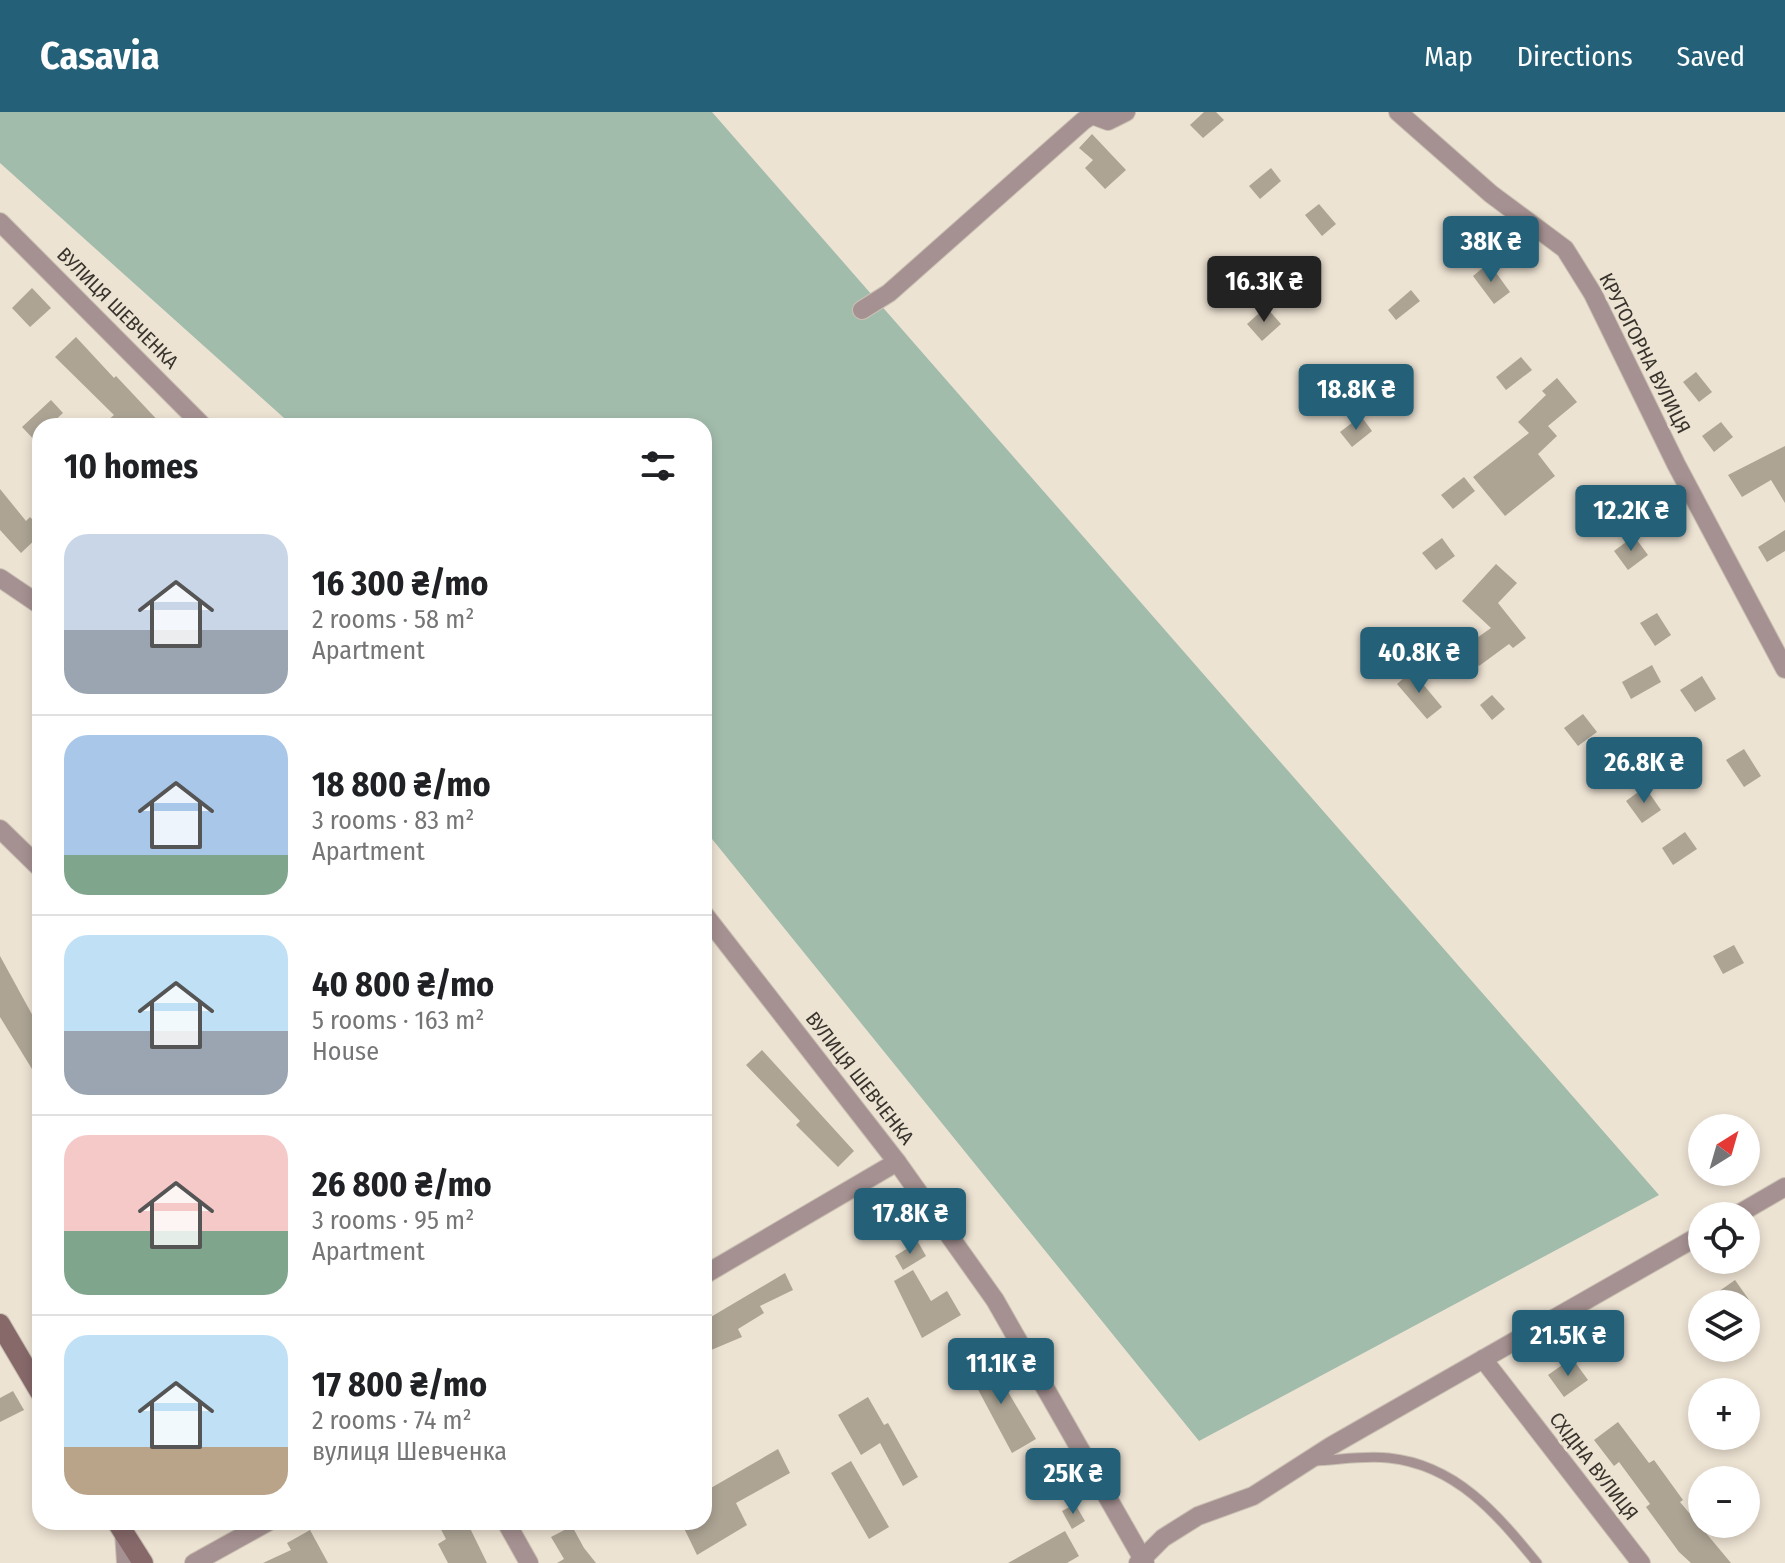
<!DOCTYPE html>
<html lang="en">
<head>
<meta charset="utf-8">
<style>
  :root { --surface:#fff; --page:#f6f6f6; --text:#202124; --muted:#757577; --line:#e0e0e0; --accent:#246178 }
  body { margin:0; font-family:"Fira Sans Condensed",sans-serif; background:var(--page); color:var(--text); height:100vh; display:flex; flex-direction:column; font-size:30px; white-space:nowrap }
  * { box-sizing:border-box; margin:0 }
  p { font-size:26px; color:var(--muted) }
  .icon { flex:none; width:44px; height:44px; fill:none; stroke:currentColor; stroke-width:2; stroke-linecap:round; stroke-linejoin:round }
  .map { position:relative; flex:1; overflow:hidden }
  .side { position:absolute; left:32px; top:306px; width:680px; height:1112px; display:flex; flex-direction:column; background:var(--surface); border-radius:24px; box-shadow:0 4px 12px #0003 }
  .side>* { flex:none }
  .needle { width:52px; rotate:37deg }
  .tools { position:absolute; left:1688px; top:1002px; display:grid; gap:16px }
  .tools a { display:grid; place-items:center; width:72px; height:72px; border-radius:50%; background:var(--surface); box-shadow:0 4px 12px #0003; font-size:40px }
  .price { position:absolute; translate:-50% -68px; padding:0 18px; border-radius:8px; background:var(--accent); color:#fff; font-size:26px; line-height:52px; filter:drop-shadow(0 2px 4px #0008) }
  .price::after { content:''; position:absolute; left:50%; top:48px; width:24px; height:18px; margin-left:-12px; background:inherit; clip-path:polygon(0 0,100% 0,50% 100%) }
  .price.selected { background:#222; color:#fff }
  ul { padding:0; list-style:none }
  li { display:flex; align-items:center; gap:24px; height:200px; padding:0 32px }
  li+li { border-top:2px solid var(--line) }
  li span { display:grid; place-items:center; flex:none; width:224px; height:160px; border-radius:24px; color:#555 }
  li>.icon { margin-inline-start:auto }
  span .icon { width:96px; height:96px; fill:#fffc; stroke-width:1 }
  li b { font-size:34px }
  h2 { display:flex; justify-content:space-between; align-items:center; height:96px; padding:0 32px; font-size:34px }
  header { display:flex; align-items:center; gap:48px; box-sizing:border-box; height:112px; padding:0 40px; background:var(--accent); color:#fff }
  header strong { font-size:38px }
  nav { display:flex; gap:44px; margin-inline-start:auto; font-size:28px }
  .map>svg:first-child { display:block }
  .green { fill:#a2bcac }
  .building { fill:#ada494 }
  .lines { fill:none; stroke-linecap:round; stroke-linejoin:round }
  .lane-casing { stroke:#c9c0b2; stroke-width:11 }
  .street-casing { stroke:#c9c0b2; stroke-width:20 }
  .secondary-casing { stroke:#c9c0b2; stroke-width:22 }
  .lane { stroke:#a69192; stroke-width:9 }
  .street { stroke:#a69192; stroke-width:18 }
  .secondary { stroke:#87696a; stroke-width:20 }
  .labels { text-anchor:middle; stroke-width:6; stroke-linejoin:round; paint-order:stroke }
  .street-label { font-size:20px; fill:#38342d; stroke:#ede3d3 }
</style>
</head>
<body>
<header>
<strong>Casavia</strong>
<nav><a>Map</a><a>Directions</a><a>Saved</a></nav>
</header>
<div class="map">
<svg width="1785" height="1451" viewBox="0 0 1785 1451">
  <rect width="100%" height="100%" fill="#ede3d3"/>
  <path class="green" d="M0 0H712L1659 1083 1199 1329 704 717V314H293L0 51Z"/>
  <g class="building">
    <path d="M1204 0H1216L1224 8 1203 26 1190 13Z"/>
    <path d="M1092 22 1126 58 1105 77 1085 56 1093 48 1079 36Z"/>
    <path d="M1271 56 1281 69 1260 87 1249 74Z"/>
    <path d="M1319 92 1336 112 1322 124 1305 103Z"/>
    <path d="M1489 151 1510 180 1494 192 1473 164Z"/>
    <path d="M32 176 51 196 30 215 12 196Z"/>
    <path d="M1411 178 1420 189 1396 208 1388 198Z"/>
    <path d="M1266 195 1281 212 1262 229 1247 212Z"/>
    <path d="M76 225 114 266 116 264 163 314H101L114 303 55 245Z"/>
    <path d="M1521 245 1532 258 1506 278 1496 265Z"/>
    <path d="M1696 260 1712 280 1699 290 1683 270Z"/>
    <path d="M1557 266 1577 290 1548 314 1557 324 1538 342 1555 364 1505 404 1473 365 1529 321 1518 310 1546 283 1542 279Z"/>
    <path d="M51 288 63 301 49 314H40V334L22 315Z"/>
    <path d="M1361 304 1372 319 1352 335 1340 320Z"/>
    <path d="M1721 310 1733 325 1714 340 1702 324Z"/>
    <path d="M1785 334V391L1771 368 1742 385 1728 363Z"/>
    <path d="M1464 365 1475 379 1453 397 1441 383Z"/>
    <path d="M0 377 26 409 30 405 40 416V423L21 441 0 418Z"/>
    <path d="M1638 379 1651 399 1637 408 1624 388Z"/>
    <path d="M1785 418V439L1767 450 1758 435Z"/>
    <path d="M1634 424 1648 443 1628 458 1614 439Z"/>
    <path d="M1442 426 1455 444 1436 458 1422 441Z"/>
    <path d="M1496 452 1517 471 1498 491 1526 526 1513 536 1509 532 1479 554 1464 535 1491 516 1462 489Z"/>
    <path d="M1657 501 1671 523 1655 534 1640 511Z"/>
    <path d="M1652 553 1661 570 1631 587 1622 570Z"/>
    <path d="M1412 559 1442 595 1427 607 1397 572Z"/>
    <path d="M1702 564 1716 587 1695 600 1680 578Z"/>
    <path d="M1492 583 1505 597 1492 608 1480 593Z"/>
    <path d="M1583 602 1597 620 1578 634 1564 616Z"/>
    <path d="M1744 637 1761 664 1744 675 1726 648Z"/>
    <path d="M1645 675 1661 698 1642 711 1626 689Z"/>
    <path d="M1685 720 1697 737 1673 753 1662 736Z"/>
    <path d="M1734 833 1744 851 1723 862 1713 844Z"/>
    <path d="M0 844 40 917V970L0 905Z"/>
    <path d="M762 938 854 1039 838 1055 796 1013 800 1009 746 953Z"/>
    <path d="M918 1130 926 1144 903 1158 895 1144Z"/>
    <path d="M913 1158 931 1189 947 1179 961 1203 922 1226 894 1169Z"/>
    <path d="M785 1161 793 1178 760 1194 764 1201 738 1217 742 1225 704 1241V1209Z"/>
    <path d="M1735 1168 1752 1192H1701Z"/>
    <path d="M988 1246 1036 1327 1012 1341 967 1257Z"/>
    <path d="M1572 1246 1588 1268 1564 1285 1548 1263Z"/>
    <path d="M13 1279 24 1298 0 1310V1286Z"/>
    <path d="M868 1285 884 1313 888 1311 918 1365 903 1374 880 1331 861 1343 838 1303Z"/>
    <path d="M1618 1310 1649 1351 1654 1348 1683 1388 1680 1390 1731 1451H1691L1679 1440 1646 1395 1650 1392 1619 1350 1614 1354 1594 1328Z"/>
    <path d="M778 1337 790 1361 736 1391 747 1413 697 1443 681 1410H704V1380Z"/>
    <path d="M851 1349 889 1415 869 1427 831 1361Z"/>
    <path d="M1075 1392 1085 1409 1072 1417 1062 1399Z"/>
    <path d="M437 1410H467L487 1451H448L438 1432 446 1427Z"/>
    <path d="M572 1414 584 1436 596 1451H557L564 1447 551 1425Z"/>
    <path d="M310 1418 328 1451H263L291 1438 287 1431Z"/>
    <path d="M1065 1419 1079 1444 1067 1451H1008Z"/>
  </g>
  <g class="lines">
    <defs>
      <path id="lane" d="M1314 1349C1338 1348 1365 1343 1389 1346 1456 1353 1497 1402 1537 1451"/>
      <g id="street">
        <path d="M1398 0 1491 82 1565 137 1593 182 1676 352 1785 557"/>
        <path d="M0 110 203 314"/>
        <path d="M862 198 889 181 1083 9 1092 3 1108 9 1126 0"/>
        <path d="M0 466 40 493"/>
        <path d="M0 717 40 756"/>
        <path d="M704 802 897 1050 995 1188 1145 1451"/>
        <path d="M1735 1104 1785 1075"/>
        <path d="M704 1163 897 1050"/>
        <path d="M1483 1247 1641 1451"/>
        <path d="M506 1410 529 1451"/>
        <path d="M124 1421 126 1451"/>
        <path d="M194 1451 268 1410"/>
        <path d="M1138 1451 1163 1426 1198 1404 1253 1384 1331 1334 1702 1122"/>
      </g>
      <g id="secondary">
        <path d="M0 1212 40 1280"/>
        <path d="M117 1410 143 1451"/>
      </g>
    </defs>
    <use href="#lane" class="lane-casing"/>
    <use href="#street" class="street-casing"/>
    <use href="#secondary" class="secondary-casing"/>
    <use href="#lane" class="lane"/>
    <use href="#street" class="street"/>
    <use href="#secondary" class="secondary"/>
  </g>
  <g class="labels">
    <g class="street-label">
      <text transform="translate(118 196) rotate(45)" y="7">ВУЛИЦЯ ШЕВЧЕНКА</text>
      <text transform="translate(1645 241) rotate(63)" y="7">КРУТОГОРНА ВУЛИЦЯ</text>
      <text transform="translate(860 966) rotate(52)" y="7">ВУЛИЦЯ ШЕВЧЕНКА</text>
      <text transform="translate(1594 1354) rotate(52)" y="7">СХІДНА ВУЛИЦЯ</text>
    </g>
  </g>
</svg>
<div class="tools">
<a><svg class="needle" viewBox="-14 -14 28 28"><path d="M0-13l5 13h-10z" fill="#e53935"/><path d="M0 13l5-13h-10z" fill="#757577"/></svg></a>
<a><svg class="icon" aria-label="locate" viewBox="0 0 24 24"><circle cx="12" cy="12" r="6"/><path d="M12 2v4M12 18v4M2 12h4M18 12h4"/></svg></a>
<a><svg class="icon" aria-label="layers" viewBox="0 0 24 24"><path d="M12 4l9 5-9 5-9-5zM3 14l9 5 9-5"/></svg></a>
<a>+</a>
<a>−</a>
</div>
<b class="price" style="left:1491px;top:172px">38K ₴</b>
<b class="price selected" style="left:1264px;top:212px">16.3K ₴</b>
<b class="price" style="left:1356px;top:320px">18.8K ₴</b>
<b class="price" style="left:1631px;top:441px">12.2K ₴</b>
<b class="price" style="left:1419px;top:583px">40.8K ₴</b>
<b class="price" style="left:1644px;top:693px">26.8K ₴</b>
<b class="price" style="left:910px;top:1144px">17.8K ₴</b>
<b class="price" style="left:1568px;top:1266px">21.5K ₴</b>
<b class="price" style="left:1001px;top:1294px">11.1K ₴</b>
<b class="price" style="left:1073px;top:1404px">25K ₴</b>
<section class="side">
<h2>10 homes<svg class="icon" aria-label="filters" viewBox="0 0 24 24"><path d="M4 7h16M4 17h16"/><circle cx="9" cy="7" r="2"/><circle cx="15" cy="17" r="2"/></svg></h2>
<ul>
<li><span style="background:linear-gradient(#c9d6e8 60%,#9aa5b1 0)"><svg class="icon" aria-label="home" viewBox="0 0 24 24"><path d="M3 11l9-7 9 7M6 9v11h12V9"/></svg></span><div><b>16 300 ₴/mo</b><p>2 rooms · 58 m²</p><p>Apartment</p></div></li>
<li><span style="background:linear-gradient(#a9c7e8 75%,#7fa58c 0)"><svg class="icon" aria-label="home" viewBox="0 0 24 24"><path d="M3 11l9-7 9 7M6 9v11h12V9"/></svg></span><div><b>18 800 ₴/mo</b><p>3 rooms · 83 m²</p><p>Apartment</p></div></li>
<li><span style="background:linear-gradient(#bfe0f5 60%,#9aa5b1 0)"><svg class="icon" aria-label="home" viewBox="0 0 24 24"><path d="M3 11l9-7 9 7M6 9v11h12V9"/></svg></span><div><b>40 800 ₴/mo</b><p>5 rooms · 163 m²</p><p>House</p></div></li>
<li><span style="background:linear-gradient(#f6c9c9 60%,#7fa58c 0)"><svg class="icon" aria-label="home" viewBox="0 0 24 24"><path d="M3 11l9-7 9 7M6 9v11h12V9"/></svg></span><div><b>26 800 ₴/mo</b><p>3 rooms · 95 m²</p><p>Apartment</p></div></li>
<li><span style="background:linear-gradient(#bfe0f5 70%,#b9a48a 0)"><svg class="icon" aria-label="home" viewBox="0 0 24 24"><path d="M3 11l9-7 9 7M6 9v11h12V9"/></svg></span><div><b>17 800 ₴/mo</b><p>2 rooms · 74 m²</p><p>вулиця Шевченка</p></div></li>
</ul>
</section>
</div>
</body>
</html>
